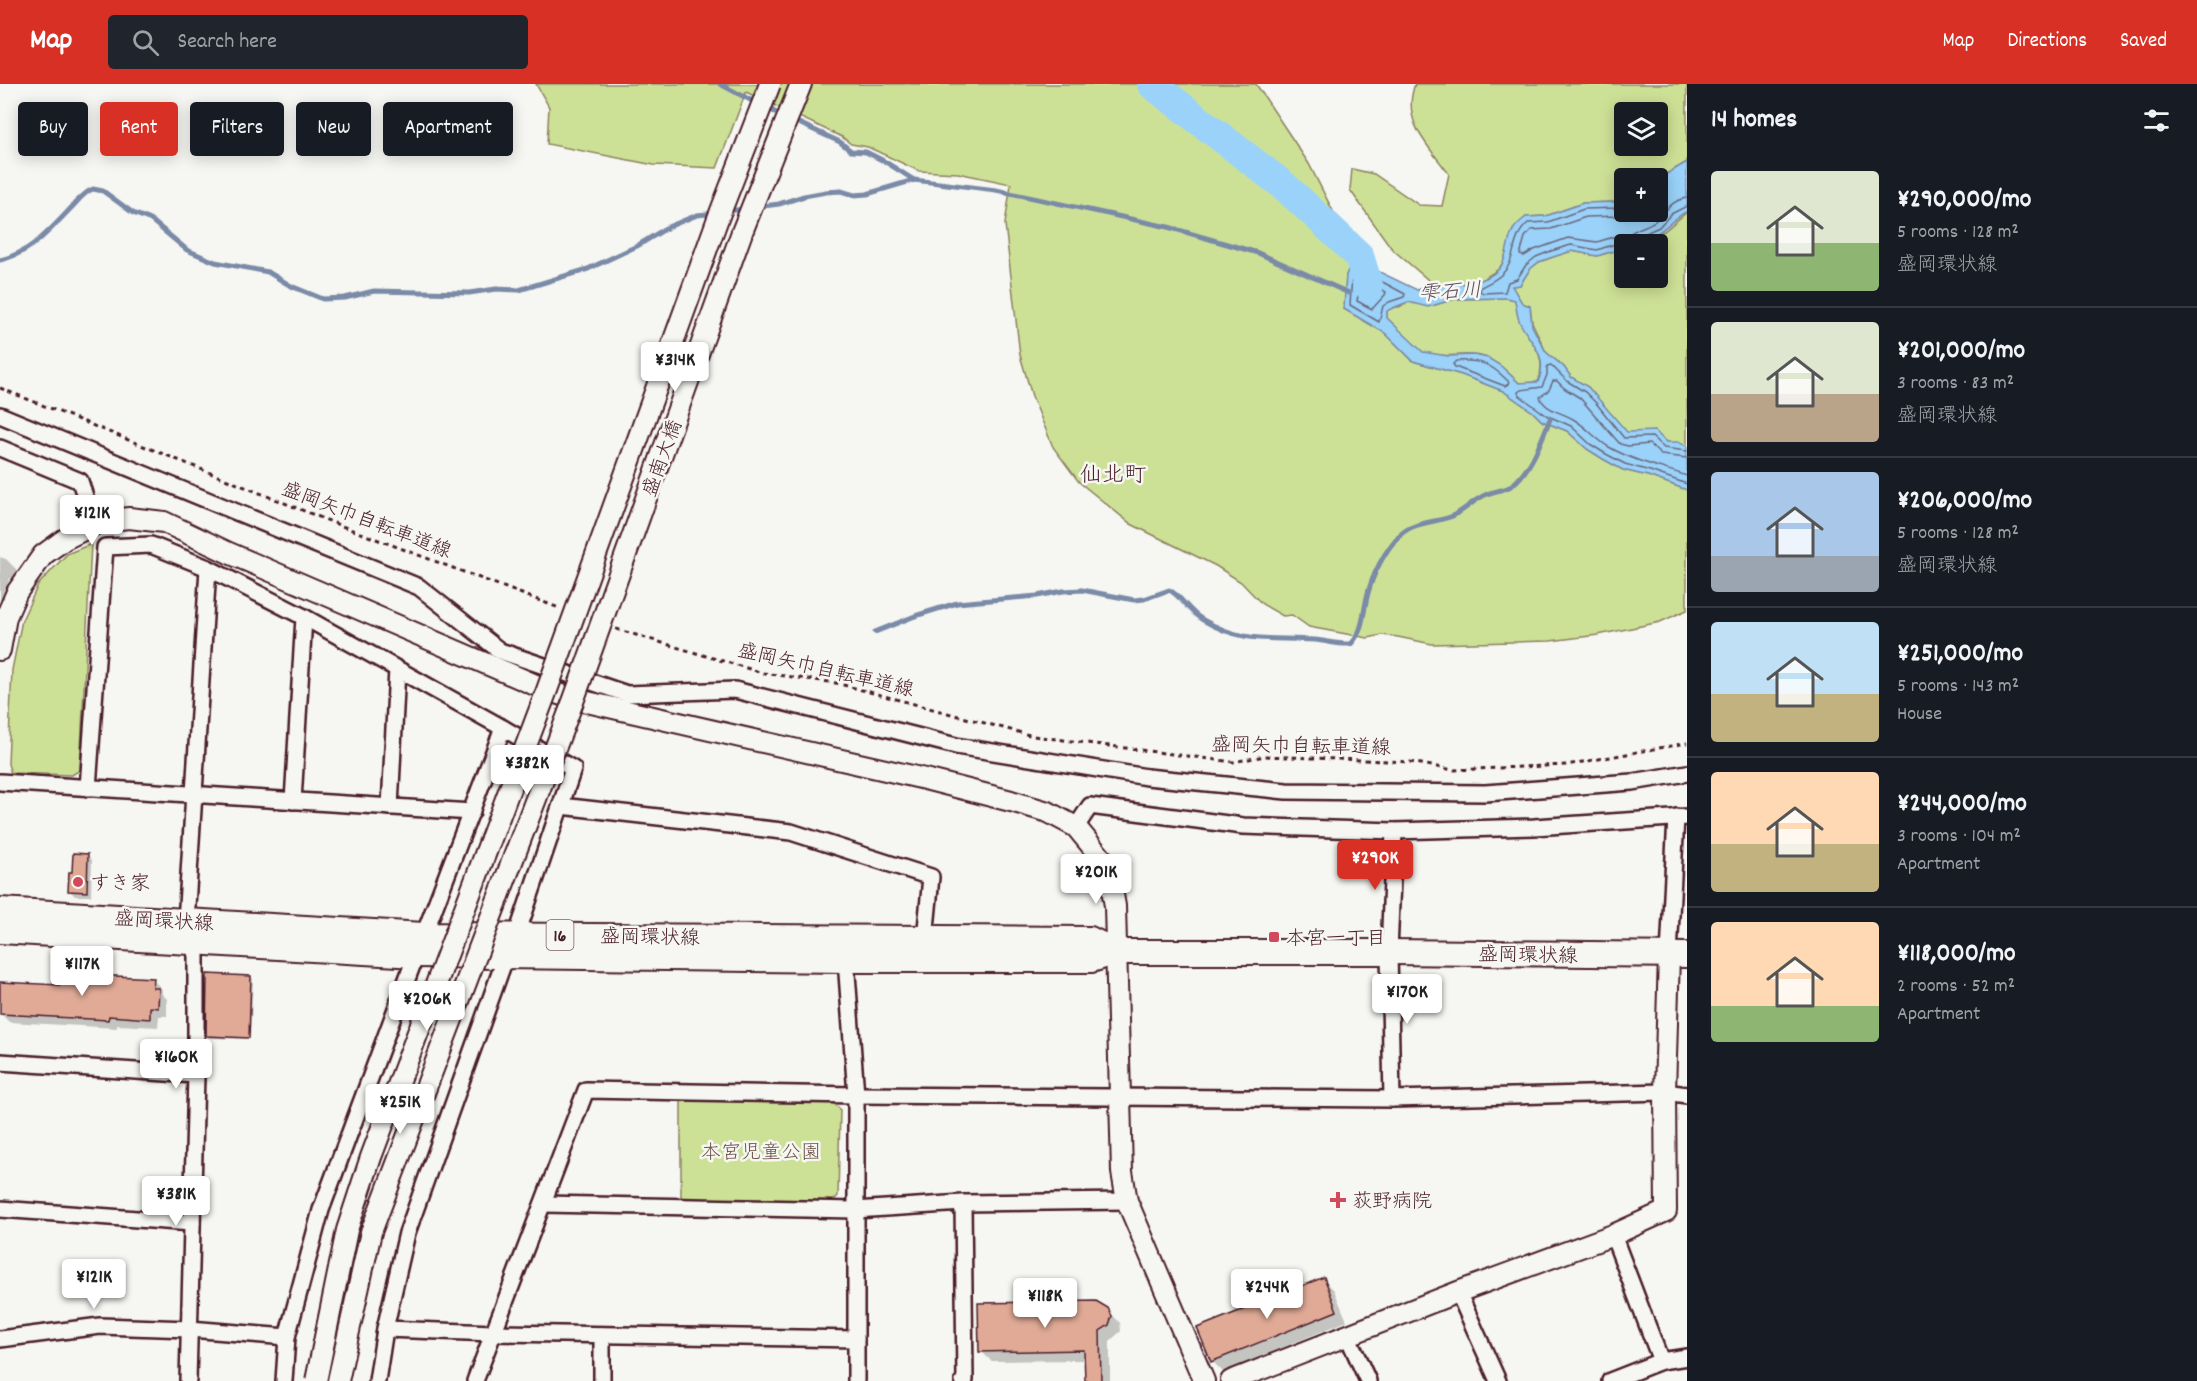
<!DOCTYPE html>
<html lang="en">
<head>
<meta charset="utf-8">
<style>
  :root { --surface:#171b24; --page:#20242c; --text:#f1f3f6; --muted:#9ea1a6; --line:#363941; --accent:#d93025 }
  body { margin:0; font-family:Dekko,"Klee One",sans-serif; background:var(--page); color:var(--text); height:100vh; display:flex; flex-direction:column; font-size:22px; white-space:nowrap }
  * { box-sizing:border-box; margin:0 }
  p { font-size:20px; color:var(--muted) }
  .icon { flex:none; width:33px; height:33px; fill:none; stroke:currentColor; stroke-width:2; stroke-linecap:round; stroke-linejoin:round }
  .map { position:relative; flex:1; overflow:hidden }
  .drawer { display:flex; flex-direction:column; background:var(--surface); width:510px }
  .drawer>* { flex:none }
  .guide { position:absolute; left:18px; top:18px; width:570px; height:54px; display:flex; gap:12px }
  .buttons { position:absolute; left:1614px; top:18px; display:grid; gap:12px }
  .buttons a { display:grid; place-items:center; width:54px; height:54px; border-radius:6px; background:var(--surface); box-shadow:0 3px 15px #0003; font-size:30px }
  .price { position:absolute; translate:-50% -51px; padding:0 14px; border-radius:6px; background:#fff; color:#222; font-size:20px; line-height:39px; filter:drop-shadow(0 2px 3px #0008) }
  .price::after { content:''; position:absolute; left:50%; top:36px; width:18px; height:14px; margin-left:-9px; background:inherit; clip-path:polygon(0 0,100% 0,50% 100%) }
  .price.on { background:var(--accent); color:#fff }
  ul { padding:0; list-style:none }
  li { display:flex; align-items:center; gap:18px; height:150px; padding:0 24px }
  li+li { border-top:2px solid var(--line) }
  li span { display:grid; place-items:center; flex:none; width:168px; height:120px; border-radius:6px; color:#555 }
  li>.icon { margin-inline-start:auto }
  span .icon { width:72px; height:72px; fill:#fffc; stroke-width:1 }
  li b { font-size:26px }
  h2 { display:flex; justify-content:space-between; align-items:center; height:72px; padding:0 24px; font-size:26px }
  .chip { padding:0 21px; border-radius:6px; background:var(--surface); box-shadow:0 3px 15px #0003; font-size:21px; line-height:54px }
  .chip.on { background:var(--accent); color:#fff }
  header { display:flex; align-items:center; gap:36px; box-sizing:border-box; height:84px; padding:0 30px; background:var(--accent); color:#fff }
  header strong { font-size:28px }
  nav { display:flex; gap:33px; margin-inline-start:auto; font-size:21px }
  .search { width:420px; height:54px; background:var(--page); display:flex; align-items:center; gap:15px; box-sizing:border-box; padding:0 21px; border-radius:6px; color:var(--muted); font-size:22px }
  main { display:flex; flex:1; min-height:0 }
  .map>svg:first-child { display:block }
  .green { fill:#cde196; stroke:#8c8060; stroke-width:1.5; fill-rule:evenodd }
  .water { fill:#9ad2f9; stroke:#7a8aa7; stroke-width:1.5; fill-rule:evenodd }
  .shadow { fill:#0003 }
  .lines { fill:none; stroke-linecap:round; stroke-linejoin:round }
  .shore { stroke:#6a677d; stroke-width:1.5 }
  .stream { stroke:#7a8aa7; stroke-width:5 }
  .river { stroke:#9ad2f9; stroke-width:30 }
  .building { fill:#e0aa96; stroke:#4a1f2b; stroke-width:1.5 }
  .minor-casing { stroke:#4a1f2b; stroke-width:20 }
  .tertiary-casing { stroke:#4a1f2b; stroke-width:24 }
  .primary-casing { stroke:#4a1f2b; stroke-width:28 }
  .path { stroke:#4a1f2b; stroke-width:3; stroke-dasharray:4.5 4.5; stroke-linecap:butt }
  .minor { stroke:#f6f6f2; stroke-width:15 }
  .tertiary { stroke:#f6f6f2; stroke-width:20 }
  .primary { stroke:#f6f6f2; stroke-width:24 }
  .tertiary-bridge-casing { stroke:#4a1f2b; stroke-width:24; stroke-linecap:butt }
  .tertiary-bridge { stroke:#f6f6f2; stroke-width:20 }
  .poi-dot { fill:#d1495b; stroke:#f6f6f2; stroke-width:2 }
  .labels { text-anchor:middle; stroke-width:5; stroke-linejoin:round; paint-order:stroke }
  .shield { fill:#f6f6f2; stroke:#7e6067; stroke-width:1.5 }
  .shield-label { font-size:18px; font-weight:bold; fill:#4a1f2b }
  .street-label { font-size:20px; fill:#4a1f2b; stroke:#f6f6f2 }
  .poi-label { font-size:20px; fill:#4a1f2b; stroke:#f6f6f2; text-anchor:start }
  .park-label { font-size:20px; fill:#6b5046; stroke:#f6f6f2 }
  .water-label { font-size:21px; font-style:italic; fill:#5e4c5e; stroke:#f6f6f2 }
  .quarter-label { font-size:22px; fill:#4a1f2b; stroke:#f6f6f2 }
</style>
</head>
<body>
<header>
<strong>Map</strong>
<div class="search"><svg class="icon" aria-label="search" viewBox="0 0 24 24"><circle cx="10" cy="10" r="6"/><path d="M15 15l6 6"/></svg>Search here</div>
<nav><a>Map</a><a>Directions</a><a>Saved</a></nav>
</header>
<main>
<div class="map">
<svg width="1687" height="1297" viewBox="0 0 1687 1297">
  <rect width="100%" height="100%" fill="#f6f6f2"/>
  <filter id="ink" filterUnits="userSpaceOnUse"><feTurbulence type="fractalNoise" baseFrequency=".0167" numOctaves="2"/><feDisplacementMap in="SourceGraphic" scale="12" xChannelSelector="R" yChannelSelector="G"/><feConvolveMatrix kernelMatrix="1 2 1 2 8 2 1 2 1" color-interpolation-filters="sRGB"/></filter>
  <g filter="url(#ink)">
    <g class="green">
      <path d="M536 0H1256L1309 80 1335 131 1357 165H1339V167L1353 172 1356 180 1346 191 1344 225 1385 249 1413 277 1462 291 1503 307 1533 328 1542 337 1567 347 1587 365 1603 375 1623 386 1648 392 1687 406V526L1660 538 1598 551 1550 557 1432 560 1398 553 1382 551 1368 554 1309 543 1292 531 1283 532 1262 520 1241 498 1216 482 1131 440 1079 398 1053 363 1032 312 1020 271 1005 140 1011 100 958 89 919 87 868 63 851 60 842 53 746 8 717 84 654 81 547 60 549 23Z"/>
      <path d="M1415 0H1687V78L1658 95 1624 94V116L1617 118 1583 119 1546 132 1526 133 1513 146 1504 176 1499 185 1480 197 1469 200 1457 202 1433 200 1392 165 1350 106 1352 85 1374 90 1419 121 1442 122 1449 90C1428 61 1401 38 1415 0ZM1624 28H1658V62H1624Z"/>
      <path d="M1687 128V362C1678 358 1672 360 1664 357 1646 351 1647 346 1627 349L1588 303 1571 293 1564 283 1546 268 1532 238 1530 222 1522 219 1511 202 1520 201 1530 185 1539 178 1553 173 1572 167 1597 172 1624 164V194H1658V160H1633L1664 147Z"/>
      <path d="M1506 214 1515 215C1516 223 1517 232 1520 238 1531 261 1548 269 1538 298L1519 299C1506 286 1491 271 1472 271 1456 270 1440 274 1425 269 1414 265 1395 242 1387 234V227L1391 223H1399L1409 218 1435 221 1455 215Z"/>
      <path d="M91 460 80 686 72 691 11 689 8 680 12 586 22 536 38 501 67 470Z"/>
      <path d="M681 1017 832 1018 840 1025 838 1112 833 1117 681 1115Z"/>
    </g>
    <path class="water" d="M1687 78V127C1665 140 1654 160 1624 160V164L1597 172 1572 167 1553 173 1539 178 1530 185 1520 201 1512 202 1522 219 1530 222 1532 242 1546 268 1564 283 1571 293 1588 303 1627 348 1655 347 1666 358H1678L1687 362V406L1648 392 1623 386 1603 375 1587 365 1567 347 1542 337 1533 328 1503 307 1462 291 1413 277 1385 249 1344 225 1346 191 1348 186 1354 184 1356 180 1353 172 1339 167 1338 165H1357L1363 162 1365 169V181L1417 206C1443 195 1474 208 1498 186 1508 176 1506 158 1513 146 1516 141 1522 136 1526 133L1546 132 1583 119 1617 118 1624 116V128H1658V101L1665 97 1658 95ZM1506 214 1515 216C1516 223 1517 232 1520 239 1531 260 1549 271 1538 298L1519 299 1501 282 1488 274 1474 271 1448 272 1423 268 1387 234V227C1391 224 1403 220 1408 218L1428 223 1455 215Z"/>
    <g class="shadow">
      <path d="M0 473 6 475 17 486 13 495 10 494 0 520Z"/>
      <path d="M87 771 92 776 91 812H75L70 807 73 790Z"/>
      <path d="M94 887 100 893 153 896 162 905V910L167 915V932H159L158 943 117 941V944L9 938 0 929 62 903 77 890Z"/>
      <path d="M251 893 253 895 250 955 209 954 207 952Z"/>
      <path d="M1323 1195 1334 1206 1347 1237 1223 1288 1212 1277Z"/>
      <path d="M1110 1228 1120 1239 1121 1247 1110 1257V1297H1086V1276L991 1277 981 1267Z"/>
    </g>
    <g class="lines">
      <g class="shore">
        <path d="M1624 122 1617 124 1584 125 1548 138 1528 139C1510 154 1517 177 1502 190 1496 196 1487 200 1481 203L1480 207 1483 209 1505 208 1508 198 1517 195 1526 181 1536 173 1551 167 1571 161 1597 166 1621 158 1628 160"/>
        <path d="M1631 128 1619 132 1586 133 1551 145 1531 146 1525 153 1520 171 1524 172 1534 166 1568 154 1597 158 1620 151H1628C1636 144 1646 143 1655 137 1666 128 1671 116 1687 114"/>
        <path d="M1633 160 1637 153 1659 143 1671 130 1687 122"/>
        <path d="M1359 187H1362L1405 210 1404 213 1389 218 1383 222 1379 238 1350 221 1352 192Z"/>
        <path d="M1361 196 1386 208 1385 211 1372 225 1357 217Z"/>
        <path d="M1456 277C1481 276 1490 279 1508 297L1509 300 1505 302 1455 283 1453 280Z"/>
        <path d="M1687 367 1664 364 1652 353 1624 354 1596 319 1585 308 1567 297 1551 281 1547 282V291L1542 303 1521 306 1518 308 1519 311 1546 331 1571 342 1590 360 1606 370 1625 380 1650 387 1687 400"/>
        <path d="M1687 374 1661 371 1649 360 1628 362 1620 360 1580 314 1564 304 1557 297H1553L1549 306 1540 313C1545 326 1561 328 1573 335 1586 342 1595 355 1609 363 1633 377 1661 383 1687 392"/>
      </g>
      <g class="stream">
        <path d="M720 0 758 20"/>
        <path d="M766 24 840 58 851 67 866 68 884 77 914 96"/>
        <path d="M756 123 779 120 804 112 826 108 841 107 854 111 867 110 914 96 996 106 1168 143 1258 169 1349 209"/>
        <path d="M726 127 746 125"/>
        <path d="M0 176C31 169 50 146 72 123 78 117 84 108 93 105L103 107 133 129 151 136 187 166 215 178 268 188 291 202 323 215 345 214 374 207 469 209 496 205 519 206 588 185 637 162 668 143 697 131 717 129"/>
        <path d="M875 548 915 532 957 519 1037 512 1063 507 1082 506 1134 516 1144 515 1169 506C1182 512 1187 527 1203 536 1244 560 1270 553 1315 556 1327 557 1339 561 1351 560 1364 547 1363 527 1368 509 1373 490 1385 466 1399 452 1413 438 1432 439 1450 433 1463 428 1472 417 1485 411 1492 407 1503 407 1511 402 1531 387 1541 357 1550 335"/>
      </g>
      <path class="river" d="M1152 0 1283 101 1320 135 1359 172 1368 201"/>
    </g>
    <g class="building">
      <path d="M73 769 88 770 87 808 68 807 69 788H72Z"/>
      <path d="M76 884 95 885V891L154 894 153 904H159L158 924 150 923V935L109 932 108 936 0 930V898L60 901 61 888 75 889Z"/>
      <path d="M207 890 251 892 249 954 206 952Z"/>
      <path d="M1324 1193 1337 1227 1211 1278 1197 1244Z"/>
      <path d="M1096 1217 1108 1224 1112 1232 1109 1241 1100 1247 1101 1297H1085L1084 1266 979 1268 978 1219Z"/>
    </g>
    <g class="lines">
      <defs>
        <g id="minor">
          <path d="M0 331 419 503 500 567 627 610 735 606 956 662 1147 693 1286 707 1485 709 1632 698 1687 689"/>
          <path d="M0 364 80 397 94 440"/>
          <path d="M0 698 472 728"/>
          <path d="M88 704 105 463 151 461 208 484 304 533 503 644 573 685 517 850"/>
          <path d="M293 717 304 533"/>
          <path d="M561 722 791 748 931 793 925 855"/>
          <path d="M390 723 397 585"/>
          <path d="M1076 743 1090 722 1243 742 1394 747 1534 743 1687 733"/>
          <path d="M186 838 208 484"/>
          <path d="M424 851 503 644"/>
          <path d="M1669 871 1676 733"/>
          <path d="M846 876 856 1011V1297"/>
          <path d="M0 978 196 991V859"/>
          <path d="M1392 1015 1389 868 1394 747"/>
          <path d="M543 1120 855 1126 963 1119 1127 1117"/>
          <path d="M0 1125 192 1139"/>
          <path d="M1613 1151 1661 1277"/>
          <path d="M1458 1208 1498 1297"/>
          <path d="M385 1245 494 1249 856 1255"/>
          <path d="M602 1251V1297"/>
          <path d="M1348 1253 1368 1297"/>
          <path d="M0 1255 100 1242 190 1245 287 1253"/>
          <path d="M188 1297 196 991"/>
          <path d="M284 1297 287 1253 321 1126 416 871"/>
          <path d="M377 1297 385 1245 407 1149 506 872"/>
          <path d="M475 1297 586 1006 856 1011 1392 1015 1665 1008 1687 1011"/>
          <path d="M963 1297 965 1296 963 1119"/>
          <path d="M1610 1297 1661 1277 1687 1273"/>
        </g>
        <g id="tertiary">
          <path d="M667 356 742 148 801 0"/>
          <path d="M0 566 6 533 17 508 43 471 65 455 101 437 129 434 164 438 229 469 547 606 574 615 925 695 1011 717 1048 728 1076 743 1108 782 1115 822 1122 1088 1127 1117 1204 1297"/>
          <path d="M1231 1297 1458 1208 1613 1151 1666 1127 1665 1008 1669 871"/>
        </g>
        <g id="primary">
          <path d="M0 826 424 851 1090 855 1117 868"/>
          <path d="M0 847 416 871 846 876H1091L1117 868H1389L1687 871"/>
        </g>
      </defs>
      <use href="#minor" class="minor-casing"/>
      <use href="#tertiary" class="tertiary-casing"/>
      <use href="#primary" class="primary-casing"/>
      <g class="path">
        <path d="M0 304 339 441 559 524"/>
        <path d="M616 545 763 589 836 599 1033 652 1233 678 1265 672 1410 678 1454 686 1566 681 1687 659"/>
      </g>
      <use href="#minor" class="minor"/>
      <use href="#tertiary" class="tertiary"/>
      <use href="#primary" class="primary"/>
      <defs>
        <g id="tertiary-bridge">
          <path d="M316 1297 347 1146 371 1073 547 606 717 137 770 0"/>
          <path d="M338 1297 371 1148 574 615 667 356"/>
        </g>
      </defs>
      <use href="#tertiary-bridge" class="tertiary-bridge-casing"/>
      <use href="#tertiary-bridge" class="tertiary-bridge"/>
    </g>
  </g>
  <g class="poi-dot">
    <circle cx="78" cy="798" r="6"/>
    <rect x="1268" y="847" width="12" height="12" rx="3"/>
    <path d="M1335 1107h6v6h6v6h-6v6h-6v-6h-6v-6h6z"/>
  </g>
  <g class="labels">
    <rect class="shield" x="546.5" y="836" width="27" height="30" rx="4.5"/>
    <g class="shield-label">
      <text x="560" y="857">16</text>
    </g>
    <g class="street-label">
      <text transform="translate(661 374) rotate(-70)" y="7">盛南大橋</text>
      <text transform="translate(367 435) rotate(21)" y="7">盛岡矢巾自転車道線</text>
      <text transform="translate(826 585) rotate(13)" y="7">盛岡矢巾自転車道線</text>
      <text transform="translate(1301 661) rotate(1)" y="7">盛岡矢巾自転車道線</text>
      <text transform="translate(164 836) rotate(3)" y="7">盛岡環状線</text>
      <text transform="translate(650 852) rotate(1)" y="7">盛岡環状線</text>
      <text transform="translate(1528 870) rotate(1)" y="7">盛岡環状線</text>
    </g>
    <g class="poi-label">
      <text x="90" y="805">すき家</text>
      <text x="1286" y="860">本宮一丁目</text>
      <text x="1352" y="1123">荻野病院</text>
    </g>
    <g class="park-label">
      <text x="761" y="1074">本宮児童公園</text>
    </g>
    <g class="water-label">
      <text transform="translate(1450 207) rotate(-4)" y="7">雫石川</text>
    </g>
    <g class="quarter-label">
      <text x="1113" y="397">仙北町</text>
    </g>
  </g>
</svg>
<div class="buttons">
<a><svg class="icon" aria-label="layers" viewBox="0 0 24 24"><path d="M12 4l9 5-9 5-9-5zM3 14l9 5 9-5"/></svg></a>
<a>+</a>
<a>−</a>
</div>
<b class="price" style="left:675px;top:309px">¥314K</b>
<b class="price" style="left:92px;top:462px">¥121K</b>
<b class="price" style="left:527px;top:712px">¥382K</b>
<b class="price on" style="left:1375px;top:807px">¥290K</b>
<b class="price" style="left:1096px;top:821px">¥201K</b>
<b class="price" style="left:82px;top:913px">¥117K</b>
<b class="price" style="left:1407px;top:941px">¥170K</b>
<b class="price" style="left:427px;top:948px">¥206K</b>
<b class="price" style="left:176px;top:1006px">¥160K</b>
<b class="price" style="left:400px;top:1051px">¥251K</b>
<b class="price" style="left:176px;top:1143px">¥381K</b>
<b class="price" style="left:94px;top:1226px">¥121K</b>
<b class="price" style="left:1267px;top:1236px">¥244K</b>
<b class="price" style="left:1045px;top:1245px">¥118K</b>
<div class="guide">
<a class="chip">Buy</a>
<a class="chip on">Rent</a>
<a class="chip">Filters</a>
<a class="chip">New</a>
<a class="chip">Apartment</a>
</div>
</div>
<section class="drawer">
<h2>14 homes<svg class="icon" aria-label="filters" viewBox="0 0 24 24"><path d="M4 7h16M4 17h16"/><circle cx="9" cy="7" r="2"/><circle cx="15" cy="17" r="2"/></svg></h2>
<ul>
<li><span style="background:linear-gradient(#dfe7d0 60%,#8fb573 0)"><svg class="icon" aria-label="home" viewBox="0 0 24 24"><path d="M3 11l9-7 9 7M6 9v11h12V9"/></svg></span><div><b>¥290,000/mo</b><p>5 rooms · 128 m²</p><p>盛岡環状線</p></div></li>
<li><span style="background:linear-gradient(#dfe7d0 60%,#b9a48a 0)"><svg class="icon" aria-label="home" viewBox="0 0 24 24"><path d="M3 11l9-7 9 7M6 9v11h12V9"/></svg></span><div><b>¥201,000/mo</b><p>3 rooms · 83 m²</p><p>盛岡環状線</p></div></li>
<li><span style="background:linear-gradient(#a9c7e8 70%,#9aa5b1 0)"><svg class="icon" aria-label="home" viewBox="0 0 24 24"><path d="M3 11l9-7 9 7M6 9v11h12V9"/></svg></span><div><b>¥206,000/mo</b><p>5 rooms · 128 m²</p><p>盛岡環状線</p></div></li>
<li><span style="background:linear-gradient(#bfe0f5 60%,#c2b280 0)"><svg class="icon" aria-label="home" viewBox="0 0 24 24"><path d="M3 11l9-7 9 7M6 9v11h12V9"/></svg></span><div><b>¥251,000/mo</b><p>5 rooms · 143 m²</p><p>House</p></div></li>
<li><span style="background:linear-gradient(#ffd9b3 60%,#c2b280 0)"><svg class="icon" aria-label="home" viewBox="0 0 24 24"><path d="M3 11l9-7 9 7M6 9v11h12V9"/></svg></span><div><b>¥244,000/mo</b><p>3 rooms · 104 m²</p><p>Apartment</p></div></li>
<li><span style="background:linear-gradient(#ffd9b3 70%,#8fb573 0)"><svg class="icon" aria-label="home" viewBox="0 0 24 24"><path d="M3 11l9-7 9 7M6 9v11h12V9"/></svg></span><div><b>¥118,000/mo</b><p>2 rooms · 52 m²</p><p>Apartment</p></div></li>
</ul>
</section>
</main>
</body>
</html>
